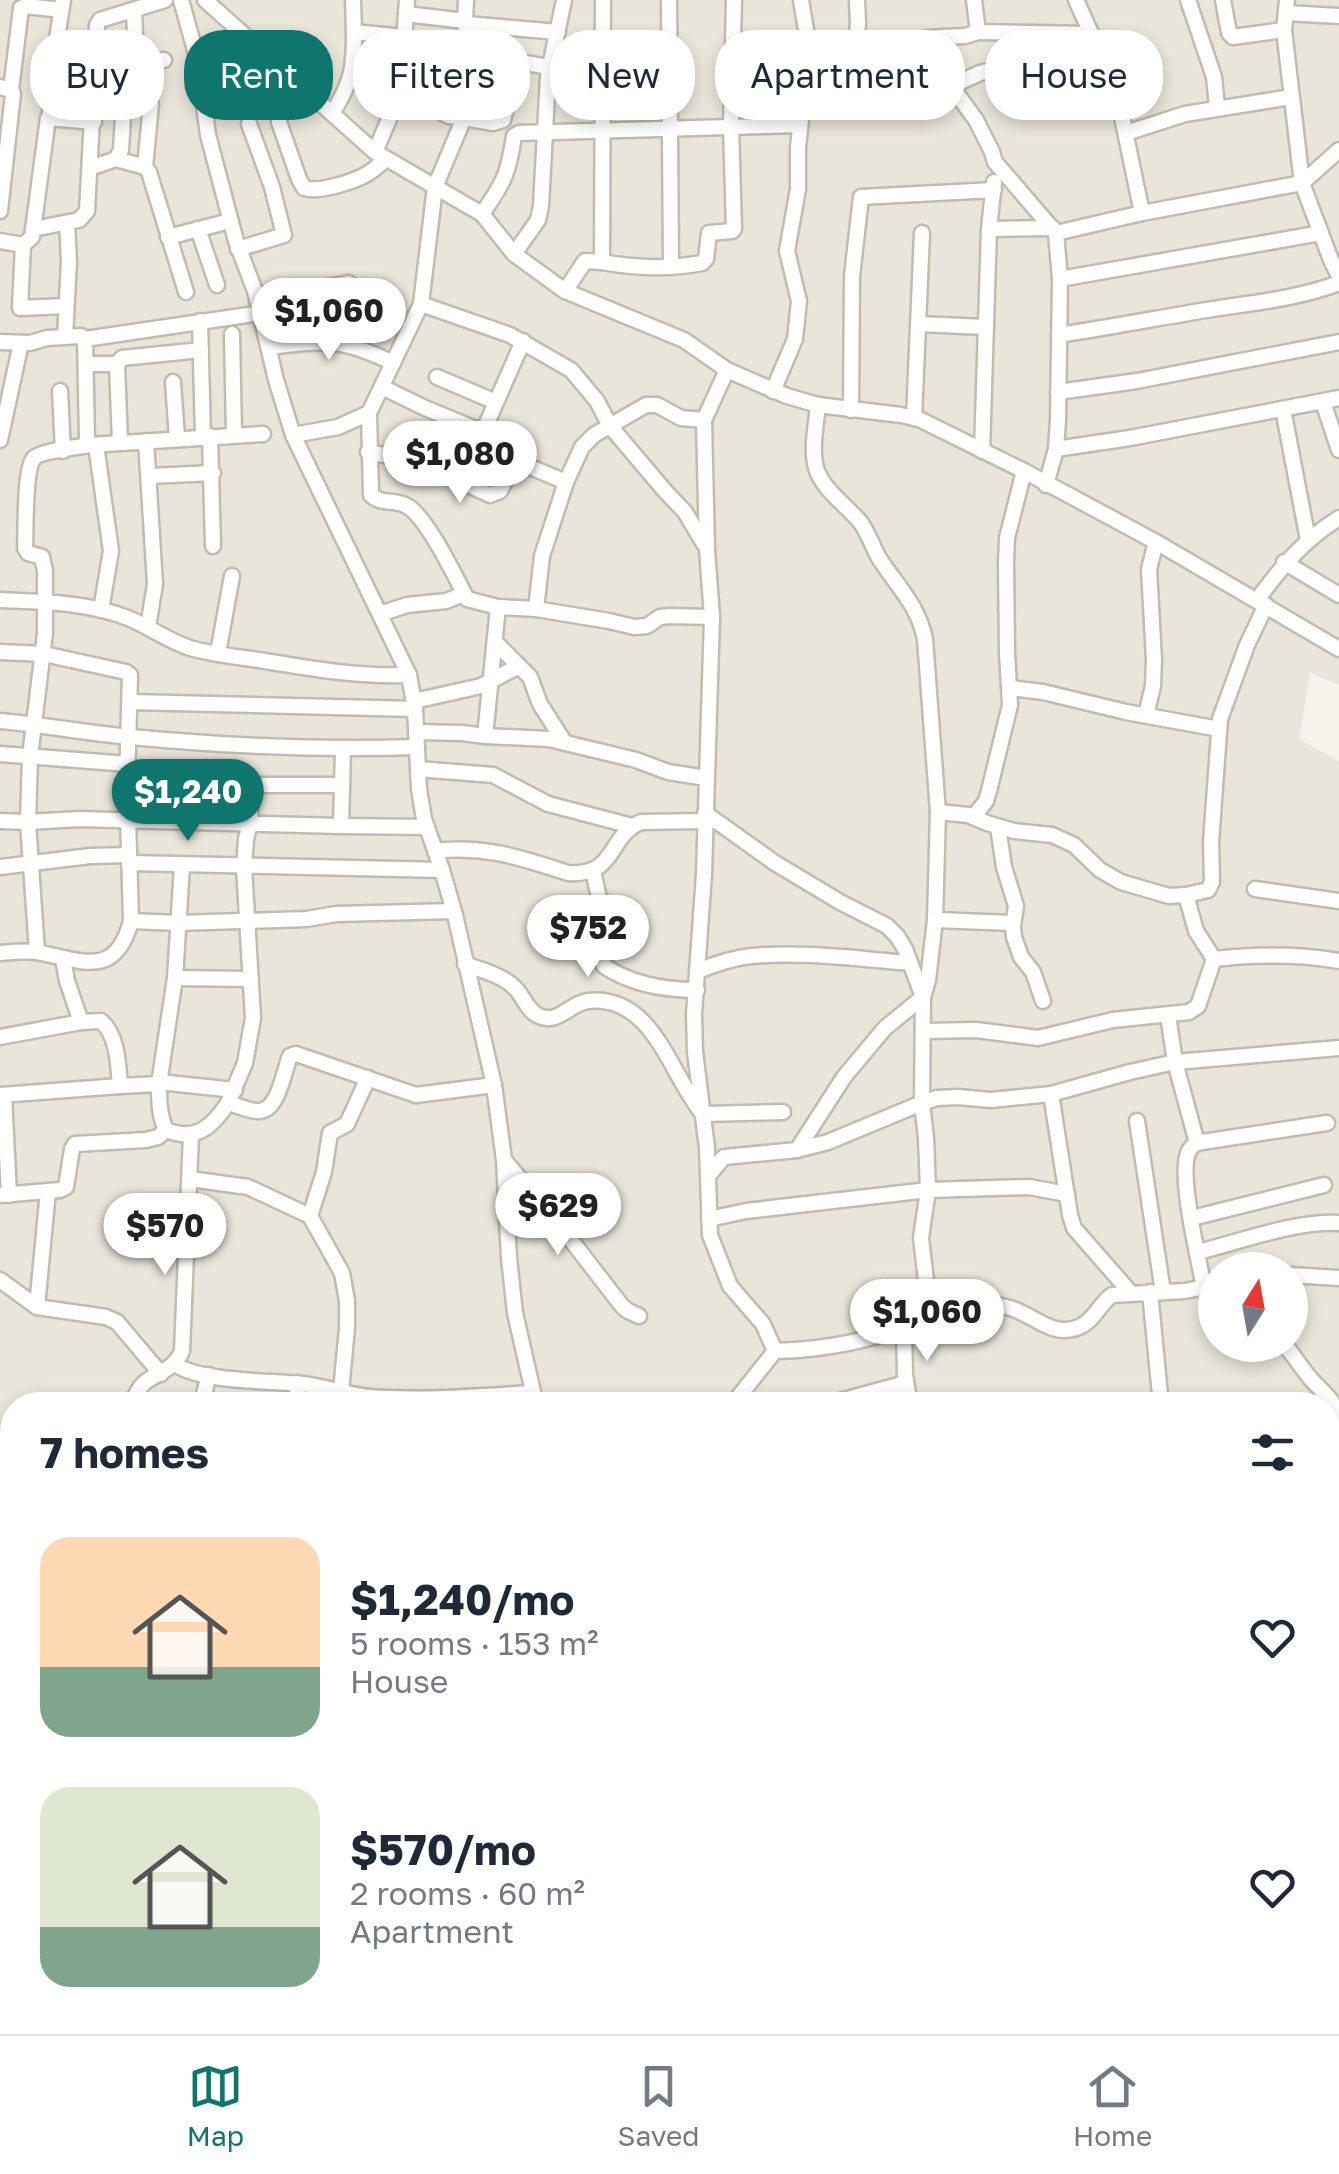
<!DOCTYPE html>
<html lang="en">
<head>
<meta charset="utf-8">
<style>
  :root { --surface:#fff; --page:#f2f2f3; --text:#1f2937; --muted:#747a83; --line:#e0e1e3; --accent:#0f766e }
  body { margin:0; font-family:"Golos Text",sans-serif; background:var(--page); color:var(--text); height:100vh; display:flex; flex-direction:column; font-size:38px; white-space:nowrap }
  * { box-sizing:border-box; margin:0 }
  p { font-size:32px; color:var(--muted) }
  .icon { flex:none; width:55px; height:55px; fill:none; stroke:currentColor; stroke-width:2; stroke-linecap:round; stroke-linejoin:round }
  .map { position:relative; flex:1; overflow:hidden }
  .sheet { position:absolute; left:0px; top:1392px; width:1340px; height:642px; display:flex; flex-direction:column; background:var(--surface); border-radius:40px 40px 0 0; box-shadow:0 5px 15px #0003 }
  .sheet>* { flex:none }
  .guide { position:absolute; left:30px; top:30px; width:1280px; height:90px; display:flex; gap:20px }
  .needle { width:65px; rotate:11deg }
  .tools { position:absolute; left:1198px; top:1252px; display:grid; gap:20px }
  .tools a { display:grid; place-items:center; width:110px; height:110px; border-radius:50%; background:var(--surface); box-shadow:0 5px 15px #0003; font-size:50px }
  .price { position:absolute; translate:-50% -85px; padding:0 22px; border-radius:35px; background:#fff; color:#222; font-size:32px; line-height:65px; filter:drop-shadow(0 2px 5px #0008) }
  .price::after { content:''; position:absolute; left:50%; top:60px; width:30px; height:22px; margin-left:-15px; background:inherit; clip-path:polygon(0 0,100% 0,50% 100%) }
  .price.active { background:var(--accent); color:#fff }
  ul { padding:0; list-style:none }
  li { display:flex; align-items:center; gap:30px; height:250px; padding:0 40px }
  li span { display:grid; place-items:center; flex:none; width:280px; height:200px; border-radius:30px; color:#555 }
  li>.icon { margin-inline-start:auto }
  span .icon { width:120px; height:120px; fill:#fffc; stroke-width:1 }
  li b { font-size:42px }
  h2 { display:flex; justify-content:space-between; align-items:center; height:120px; padding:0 40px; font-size:42px }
  .pill { padding:0 35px; border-radius:40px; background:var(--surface); box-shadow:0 5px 15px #0003; font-size:35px; line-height:90px }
  .pill.active { background:var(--accent); color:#fff }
  .tabs { display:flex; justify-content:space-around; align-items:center; height:140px; border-top:2px solid var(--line); background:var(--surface); font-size:28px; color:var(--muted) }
  .tabs a { display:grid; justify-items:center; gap:5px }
  .tabs .active { color:var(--accent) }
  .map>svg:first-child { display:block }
  .residential { fill:#eae5da; fill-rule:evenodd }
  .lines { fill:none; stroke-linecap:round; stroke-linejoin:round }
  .minor-casing { stroke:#c2bbae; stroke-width:19 }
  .minor { stroke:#fff; stroke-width:14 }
</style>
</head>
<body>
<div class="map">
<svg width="1339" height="2034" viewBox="0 0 1339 2034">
  <rect width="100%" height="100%" fill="#f6f3ec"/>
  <path class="residential" d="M0 0H1339V685L1310 673 1299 739 1339 761V1595L1328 1607V1405H12V2022H437L454 2034H0ZM1215 1270H1290V1345H1215Z"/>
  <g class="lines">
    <defs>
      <g id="minor">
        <path d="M181 0 198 61 208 135 236 241 255 291 276 380 293 435 409 675 415 709 419 789 424 819 442 870 455 915 494 1085 504 1160 509 1258 515 1313 536 1405"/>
        <path d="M205 0 375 152 482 214 514 254 565 291 684 340 727 370 787 396 818 405 901 415 919 419 1024 471 1156 542 1339 649"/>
        <path d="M353 0 354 32"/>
        <path d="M669 0 671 267"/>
        <path d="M974 0 978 32 965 36 943 37 951 86 976 120 992 152 995 162 1056 233 1060 279 1058 420 1056 449 1046 485"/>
        <path d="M1076 0 1116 88 1142 213"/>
        <path d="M1188 0 1214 77 1217 107"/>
        <path d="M1223 0 1229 33 1233 37 1284 30"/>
        <path d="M1287 0 1284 30 1302 183 1331 260 1339 276"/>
        <path d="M134 10 136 61 164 60"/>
        <path d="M1286 13 1339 16"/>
        <path d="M406 14 465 21"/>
        <path d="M467 24 558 32"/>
        <path d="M978 32 1091 34"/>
        <path d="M1034 33 1036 66"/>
        <path d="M856 44 858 23 857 0"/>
        <path d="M56 47 95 51"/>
        <path d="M809 48 856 44 905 46 927 38 943 37"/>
        <path d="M438 50 462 52 549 67"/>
        <path d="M402 73 510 92"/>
        <path d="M951 86 980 73 995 69 1106 64"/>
        <path d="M0 87 11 90 13 94 0 211"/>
        <path d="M11 90 21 8 26 6 61 10"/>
        <path d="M400 93 449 116 464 118 435 187 421 304 369 413 371 495C381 505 395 499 407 506 427 517 456 578 467 599L498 607 536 609 609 621 634 627 647 626 660 617 670 616 712 617"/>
        <path d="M333 112C352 81 354 69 354 32L404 37"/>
        <path d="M449 116 467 24 465 21 466 0"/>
        <path d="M50 117V84L63 0"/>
        <path d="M464 118 493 123 503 120 518 62"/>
        <path d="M279 122 299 179 304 188C318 193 353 182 367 174 374 170 380 164 386 159"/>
        <path d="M1126 133 1185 114 1291 97"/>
        <path d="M375 152 400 93 407 0"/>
        <path d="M116 159 145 167 149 172 186 292"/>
        <path d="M145 167 151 104"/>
        <path d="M90 168 116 159 121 150 125 83"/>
        <path d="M482 214C504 182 508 175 514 136L519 133 800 125"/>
        <path d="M33 229 79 220 87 211 97 25 100 20 165 0"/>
        <path d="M198 229 217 285"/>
        <path d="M989 229 1053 228"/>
        <path d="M1056 233 1142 213 1302 183 1339 150"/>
        <path d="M168 237 230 221"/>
        <path d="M0 241 23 245 32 237 48 118 94 122"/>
        <path d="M23 245 20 308 66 306"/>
        <path d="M238 249 284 235 272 187 249 124"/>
        <path d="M514 254 538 220 541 206 548 76 564 0"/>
        <path d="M602 262C634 268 670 269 702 263L706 259 709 233 732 231 734 229 731 126 734 0"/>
        <path d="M1060 279 1321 233"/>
        <path d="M565 291 585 261 602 262 603 0"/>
        <path d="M257 299 349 283"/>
        <path d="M421 304 510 335 571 370 597 401 610 426 665 491 685 512 704 544"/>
        <path d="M200 321 203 437"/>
        <path d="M919 324 985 327"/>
        <path d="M232 334 234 435"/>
        <path d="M1059 335C1106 328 1153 319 1200 311 1247 303 1294 300 1339 283"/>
        <path d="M65 337 69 261 67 223"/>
        <path d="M85 339 261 313"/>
        <path d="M523 341 483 432 480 446 566 482"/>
        <path d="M0 342 30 343 47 338 81 336 85 339 87 441 90 445 263 434"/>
        <path d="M269 347C325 341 340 337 393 363"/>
        <path d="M87 364H117L120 443"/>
        <path d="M117 364 122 358 201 350"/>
        <path d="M727 370 704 420 707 549 712 617 704 874 694 1014 695 1052 707 1148 710 1235 730 1286 763 1324 775 1351"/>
        <path d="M437 377 496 402"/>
        <path d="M173 382 177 438"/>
        <path d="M382 387 425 408 483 432"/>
        <path d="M60 391 63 451"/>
        <path d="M773 391 795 339 799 301 787 251 798 189V147L809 48 801 0"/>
        <path d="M1058 392 1137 381 1339 342"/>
        <path d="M1323 402 1339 450"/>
        <path d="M1283 409 1308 540"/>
        <path d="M851 410 852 276 861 197 994 190"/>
        <path d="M914 418 922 233"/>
        <path d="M293 435 338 427 369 413"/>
        <path d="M210 436 213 546"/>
        <path d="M0 440 21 343"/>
        <path d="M146 441 155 584 148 627"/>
        <path d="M96 445 111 551 101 610"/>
        <path d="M1056 449 1130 438 1339 398"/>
        <path d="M982 451 989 229 994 182"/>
        <path d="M368 452 416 461 490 495 500 491 515 461"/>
        <path d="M150 476 213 473"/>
        <path d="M1284 562 1339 595"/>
        <path d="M0 600C43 602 87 602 128 618 150 627 168 641 190 648 214 655 240 657 265 661 313 669 360 677 409 675"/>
        <path d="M1257 600C1282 566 1303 541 1339 518"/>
        <path d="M536 609 542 556 566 482 582 447 594 435 646 405H657L681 418 704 420"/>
        <path d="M380 614 407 605 446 601 464 594"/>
        <path d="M495 642 530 677 540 704 565 743"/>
        <path d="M0 652 44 654 126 672 130 675 127 782 131 921C116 977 85 962 41 953 28 950 13 952 0 953"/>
        <path d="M218 653 232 576"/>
        <path d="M1010 688 1043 692 1126 712 1219 729"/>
        <path d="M414 701 481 686 519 666"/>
        <path d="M130 702 415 709"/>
        <path d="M1146 715 1153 686 1154 660 1149 569 1156 542"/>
        <path d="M0 721C44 725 87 733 131 737 226 746 322 750 417 747"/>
        <path d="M416 732 462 733 485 736 498 607"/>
        <path d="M485 736 549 739 636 760 668 772 706 778"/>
        <path d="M0 754 128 764"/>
        <path d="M418 769 493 775 548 804 632 826"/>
        <path d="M127 782 195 781 251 785 250 823 246 839 244 867 253 1018 245 1063 228 1103"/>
        <path d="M251 785H342"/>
        <path d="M938 812 968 815 987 823 1014 831 1052 835 1074 845 1100 870 1121 882 1169 896 1186 895 1196 931 1214 959"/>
        <path d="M705 813 775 863 840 902 887 926 897 936 905 949 923 997 922 1103 828 1142 797 1150 724 1157 709 1175"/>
        <path d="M974 816 986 801 989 791 1010 705 1007 653 1006 562 1007 538 1024 471"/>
        <path d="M0 821 28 822 79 819 341 826 343 749"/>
        <path d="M341 826 427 827"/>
        <path d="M998 827 1004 867 1016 906 1013 926 1014 937 1021 957 1033 972 1043 1001"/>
        <path d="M435 851C486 845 521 858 568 873 618 876 607 836 641 822L705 821"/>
        <path d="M129 863 442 870"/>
        <path d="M0 867 90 856 129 855"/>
        <path d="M593 871 599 898 613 911C610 929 597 947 604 966 631 984 665 990 697 990"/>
        <path d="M1255 889 1339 901"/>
        <path d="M1186 895 1208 890 1212 882 1211 842 1220 719 1247 645 1266 605"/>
        <path d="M935 920 1013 923"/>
        <path d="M131 921 178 923 307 919 336 914 454 911"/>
        <path d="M37 952 28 822 30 757 45 633V571L42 557 28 553 25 548C26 532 24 469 34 458 40 451 79 447 90 445"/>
        <path d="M63 959 67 981 81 1022 101 1021C118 1036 118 1064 120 1086L159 1084C159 1100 159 1115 166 1130 196 1142 212 1127 228 1103 237 1105 251 1112 260 1111 279 1109 284 1070 290 1056L296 1054 416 1095 494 1085"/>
        <path d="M465 964C481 970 502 975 514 987 524 996 526 1010 539 1016 558 1025 570 1003 588 1001 654 994 670 1076 703 1114L783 1112"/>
        <path d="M698 971C715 964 732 958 751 956 803 951 858 959 910 963"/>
        <path d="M175 978 250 979"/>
        <path d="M1168 1015 1175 1062 1197 1143"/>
        <path d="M924 1031 976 1030 1038 1038 1113 1020 1189 1012 1198 1006 1214 959C1256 954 1298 954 1339 961"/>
        <path d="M0 1037 81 1022"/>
        <path d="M159 1082 235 1090"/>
        <path d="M159 1084 175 978 182 866"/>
        <path d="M1051 1094 1070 1215 1074 1228 1130 1292"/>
        <path d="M0 1095 120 1086"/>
        <path d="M4 1095 9 1195"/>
        <path d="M1137 1121 1163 1292"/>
        <path d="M797 1150 844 1077 885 1028 923 997 928 980 935 920 938 812 925 639C918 605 897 586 879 558 873 547 868 533 861 523 847 505 823 491 816 468 811 449 816 425 818 405"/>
        <path d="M505 1161 571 1240 622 1306 628 1311 639 1316"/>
        <path d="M190 1179 248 1187 310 1216 342 1273 347 1301V1328L341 1391"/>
        <path d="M0 1195 60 1190 66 1187 72 1149 75 1144 146 1140 158 1137 166 1130"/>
        <path d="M310 1216 324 1172 330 1133 347 1124 368 1078"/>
        <path d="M1192 1218 1324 1185"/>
        <path d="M709 1219 746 1211 928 1190 1029 1187 1067 1194"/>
        <path d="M1198 1252C1242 1241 1294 1221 1339 1223"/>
        <path d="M1290 1275 1339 1278"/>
        <path d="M0 1280 37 1307 106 1317 117 1322 161 1374"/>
        <path d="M1204 1287C1199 1261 1177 1171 1189 1151 1193 1144 1195 1144 1202 1142L1327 1123"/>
        <path d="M1150 1292 1161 1405"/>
        <path d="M37 1307 48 1191"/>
        <path d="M930 1315C956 1307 979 1300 1006 1307 1032 1312 1051 1339 1079 1327 1095 1320 1099 1304 1112 1295L1185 1291 1215 1285"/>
        <path d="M904 1329 905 1375 910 1405"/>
        <path d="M1285 1345C1294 1356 1301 1367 1310 1378 1322 1392 1332 1397 1339 1416"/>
        <path d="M174 1363C195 1382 273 1381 302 1384 325 1386 347 1395 370 1397 424 1401 479 1396 532 1393"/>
        <path d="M131 1405C134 1398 138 1389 144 1383 158 1372 175 1369 182 1351L191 1135"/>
        <path d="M201 1405 209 1375"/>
        <path d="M296 1405 298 1383"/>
        <path d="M732 1405 775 1351C827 1350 884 1339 930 1315L921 1238 928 1190 926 1138 922 1103 937 1098 958 1097 991 1100 1051 1094 1130 1072 1175 1062 1339 1048"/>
        <path d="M825 1405 906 1383"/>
        <path d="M0 1439 12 1442"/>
        <path d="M1328 1482H1339"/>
        <path d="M0 1514 12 1516"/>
        <path d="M0 1614 12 1615"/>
        <path d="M0 1681 12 1636"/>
        <path d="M0 1697 12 1701"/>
        <path d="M1328 1700 1339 1708"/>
        <path d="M1328 1763 1339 1764"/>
        <path d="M0 1779 12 1782"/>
        <path d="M0 1812 12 1814"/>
        <path d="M0 1883 12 1885"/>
        <path d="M1328 1893 1339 1887"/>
        <path d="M1328 1993 1339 1983"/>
        <path d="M1328 2003 1339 2005"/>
        <path d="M2 2020 5 1950"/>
        <path d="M30 2022 136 2034"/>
        <path d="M387 2024 426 2034"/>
        <path d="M162 2034V2022"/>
        <path d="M216 2034 221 2022"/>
        <path d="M571 2034 576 2029 601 2027 602 2022"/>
        <path d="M664 2034V2022"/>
        <path d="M941 2034V2022"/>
        <path d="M1284 2034 1296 2022"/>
      </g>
    </defs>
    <use href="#minor" class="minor-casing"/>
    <use href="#minor" class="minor"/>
  </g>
</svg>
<div class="tools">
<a><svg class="needle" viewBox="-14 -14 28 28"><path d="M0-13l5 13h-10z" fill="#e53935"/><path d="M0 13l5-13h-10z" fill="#747a83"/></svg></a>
</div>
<b class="price" style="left:329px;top:363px">$1,060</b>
<b class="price" style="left:460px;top:506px">$1,080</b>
<b class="price active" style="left:188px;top:844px">$1,240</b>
<b class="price" style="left:588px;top:980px">$752</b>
<b class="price" style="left:558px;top:1258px">$629</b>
<b class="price" style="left:165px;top:1278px">$570</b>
<b class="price" style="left:927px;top:1364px">$1,060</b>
<div class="guide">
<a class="pill">Buy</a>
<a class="pill active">Rent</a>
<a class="pill">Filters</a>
<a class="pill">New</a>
<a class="pill">Apartment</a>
<a class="pill">House</a>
</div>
<section class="sheet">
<h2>7 homes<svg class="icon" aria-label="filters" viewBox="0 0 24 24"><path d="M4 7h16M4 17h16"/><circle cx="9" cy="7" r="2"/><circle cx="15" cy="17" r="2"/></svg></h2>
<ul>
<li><span style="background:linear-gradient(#ffd9b3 65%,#7fa58c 0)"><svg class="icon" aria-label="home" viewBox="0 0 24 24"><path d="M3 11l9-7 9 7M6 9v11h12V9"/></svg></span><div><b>$1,240/mo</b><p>5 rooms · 153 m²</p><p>House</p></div><svg class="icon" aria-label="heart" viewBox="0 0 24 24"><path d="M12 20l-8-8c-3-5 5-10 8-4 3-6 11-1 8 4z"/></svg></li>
<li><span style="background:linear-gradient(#dfe7d0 70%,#7fa58c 0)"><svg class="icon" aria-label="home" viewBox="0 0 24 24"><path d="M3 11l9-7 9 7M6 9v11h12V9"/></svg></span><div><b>$570/mo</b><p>2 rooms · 60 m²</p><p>Apartment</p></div><svg class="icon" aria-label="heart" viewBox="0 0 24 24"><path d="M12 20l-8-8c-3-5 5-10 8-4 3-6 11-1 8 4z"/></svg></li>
</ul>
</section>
</div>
<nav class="tabs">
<a class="active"><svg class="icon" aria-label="map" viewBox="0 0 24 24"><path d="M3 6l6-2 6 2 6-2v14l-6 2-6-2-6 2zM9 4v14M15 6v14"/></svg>Map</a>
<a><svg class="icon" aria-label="saved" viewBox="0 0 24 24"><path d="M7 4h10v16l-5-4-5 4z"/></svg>Saved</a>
<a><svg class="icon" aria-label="home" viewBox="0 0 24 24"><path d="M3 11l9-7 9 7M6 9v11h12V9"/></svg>Home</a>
</nav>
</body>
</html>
